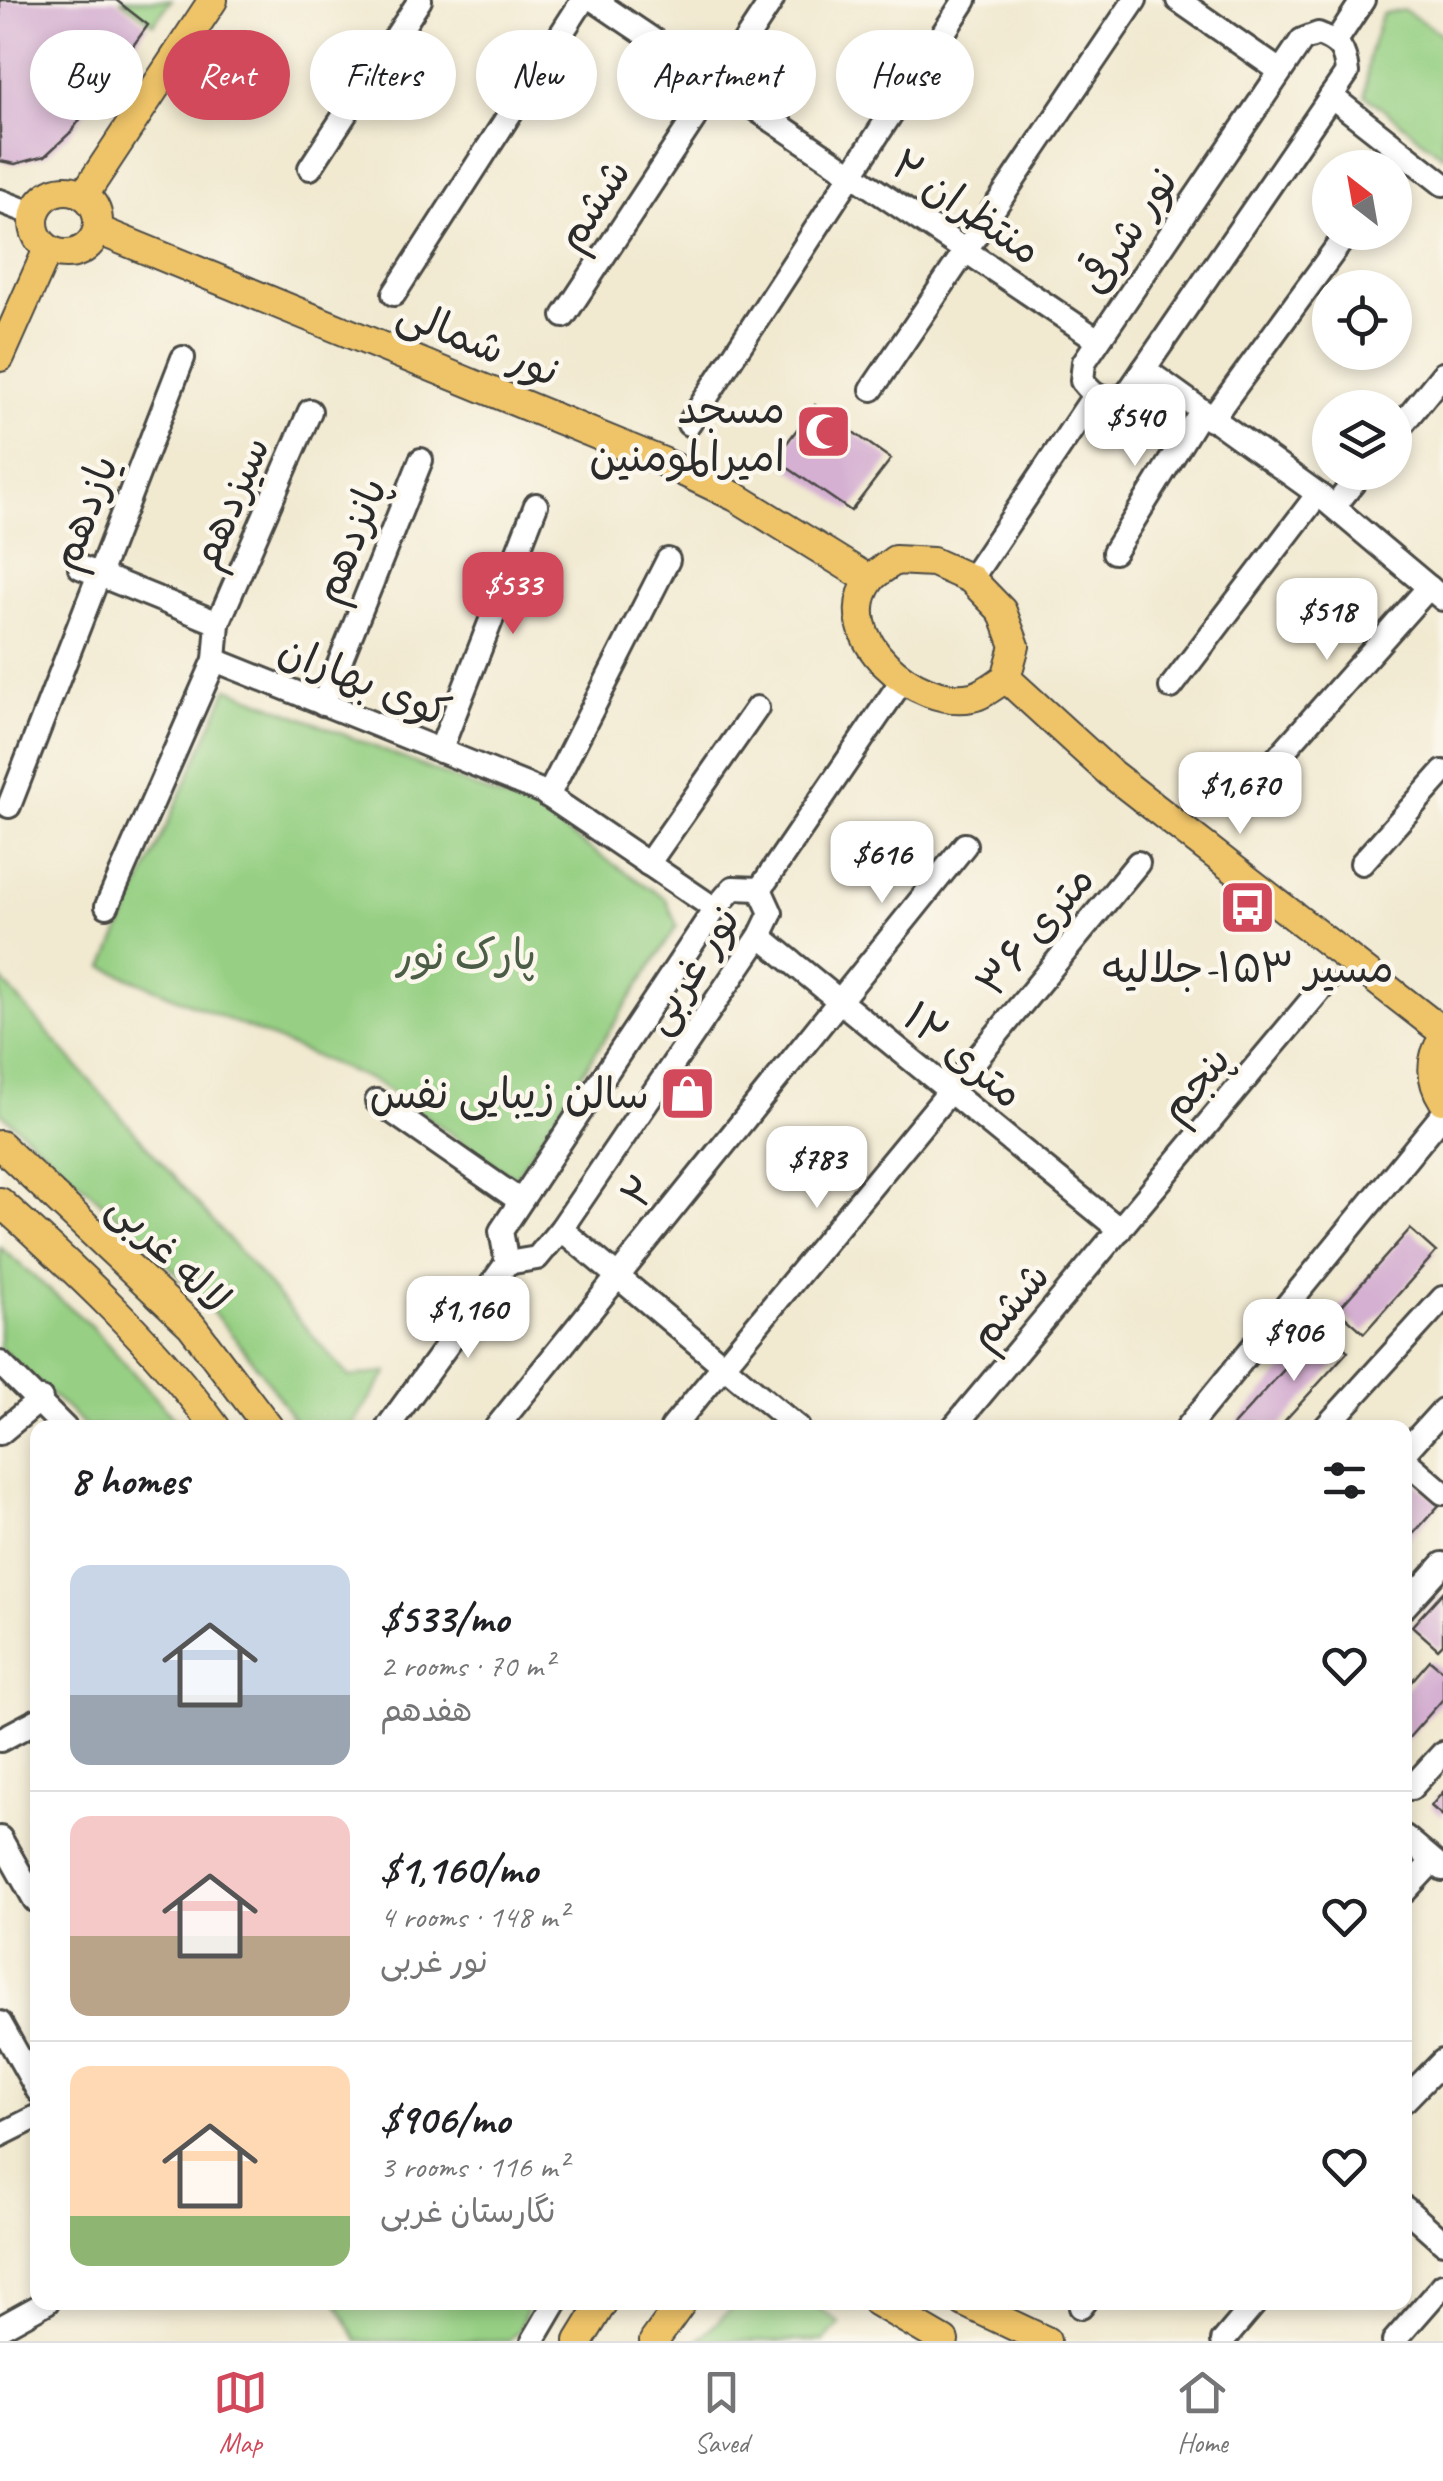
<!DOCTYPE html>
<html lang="en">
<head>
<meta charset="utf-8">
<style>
  :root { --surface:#fff; --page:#f2f2f2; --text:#202124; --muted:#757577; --line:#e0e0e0; --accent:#d1495b }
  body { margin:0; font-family:Caveat,"Playpen Sans Arabic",sans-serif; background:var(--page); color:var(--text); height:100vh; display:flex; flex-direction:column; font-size:38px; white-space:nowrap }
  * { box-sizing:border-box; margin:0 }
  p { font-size:32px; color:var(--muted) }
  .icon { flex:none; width:55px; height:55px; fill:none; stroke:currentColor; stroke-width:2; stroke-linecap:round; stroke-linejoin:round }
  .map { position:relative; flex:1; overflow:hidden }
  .sheet { position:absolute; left:30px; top:1420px; width:1382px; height:890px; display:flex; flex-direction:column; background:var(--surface); border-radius:20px; box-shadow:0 5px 15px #0003 }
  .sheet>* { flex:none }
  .top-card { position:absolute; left:30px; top:30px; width:1385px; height:90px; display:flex; gap:20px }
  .needle { width:65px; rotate:329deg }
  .fabs { position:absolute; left:1312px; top:150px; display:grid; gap:20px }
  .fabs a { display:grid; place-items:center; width:100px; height:100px; border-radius:50%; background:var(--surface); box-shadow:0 5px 15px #0003; font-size:50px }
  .price { position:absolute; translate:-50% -85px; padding:0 22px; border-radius:20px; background:#fff; color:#222; font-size:32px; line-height:65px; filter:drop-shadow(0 2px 5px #0008) }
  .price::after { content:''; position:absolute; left:50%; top:60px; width:30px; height:22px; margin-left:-15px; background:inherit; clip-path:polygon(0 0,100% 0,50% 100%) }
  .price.selected { background:var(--accent); color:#fff }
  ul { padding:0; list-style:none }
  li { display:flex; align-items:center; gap:30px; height:250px; padding:0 40px }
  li+li { border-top:2px solid var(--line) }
  li span { display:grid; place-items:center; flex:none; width:280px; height:200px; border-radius:20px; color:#555 }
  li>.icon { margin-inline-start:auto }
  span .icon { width:120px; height:120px; fill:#fffc; stroke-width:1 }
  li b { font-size:42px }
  h2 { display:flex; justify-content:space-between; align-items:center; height:120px; padding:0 40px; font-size:42px }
  .pill { padding:0 35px; border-radius:45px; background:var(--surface); box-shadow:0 5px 15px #0003; font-size:35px; line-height:90px }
  .pill.selected { background:var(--accent); color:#fff }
  .tab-bar { display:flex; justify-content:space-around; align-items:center; height:140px; border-top:2px solid var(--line); background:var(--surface); font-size:28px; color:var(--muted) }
  .tab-bar a { display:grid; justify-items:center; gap:5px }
  .tab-bar .selected { color:var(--accent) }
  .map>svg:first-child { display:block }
  .green { fill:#97d084; stroke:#617e58; stroke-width:2.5 }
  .building { fill:#d5b0d2 }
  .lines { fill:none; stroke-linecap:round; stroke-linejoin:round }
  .minor-casing { stroke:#494844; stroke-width:28 }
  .major-casing { stroke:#494844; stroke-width:32 }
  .minor { stroke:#fff; stroke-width:22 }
  .major { stroke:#efc469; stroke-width:28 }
  .labels { text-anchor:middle; stroke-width:9; stroke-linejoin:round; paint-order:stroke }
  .street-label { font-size:42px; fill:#2b2b2b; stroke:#fbf7ec }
  .poi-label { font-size:42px; fill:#2b2b2b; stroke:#fbf7ec; text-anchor:end }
  .park-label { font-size:42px; fill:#4b5d46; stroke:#fbf7ec }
</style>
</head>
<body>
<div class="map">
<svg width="1443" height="2341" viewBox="0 0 1443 2341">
  <rect width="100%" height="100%" fill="#fbf7ec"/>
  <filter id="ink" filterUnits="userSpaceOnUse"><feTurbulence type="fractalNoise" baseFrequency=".01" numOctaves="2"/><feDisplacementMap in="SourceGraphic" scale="20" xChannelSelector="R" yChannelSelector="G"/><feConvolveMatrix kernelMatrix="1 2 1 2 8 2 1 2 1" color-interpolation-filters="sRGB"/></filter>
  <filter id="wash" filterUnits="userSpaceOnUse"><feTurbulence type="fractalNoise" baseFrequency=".0048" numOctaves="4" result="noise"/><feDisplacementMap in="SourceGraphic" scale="40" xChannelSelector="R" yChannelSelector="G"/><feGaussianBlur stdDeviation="2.25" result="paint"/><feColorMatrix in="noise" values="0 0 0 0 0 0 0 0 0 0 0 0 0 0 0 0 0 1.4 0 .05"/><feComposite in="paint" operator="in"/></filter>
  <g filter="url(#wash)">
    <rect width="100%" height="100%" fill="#f1e9d0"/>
    <g class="green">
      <path d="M121 0H171L154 24Z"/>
      <path d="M1404 10 1443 35V156L1365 95 1369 56 1382 14Z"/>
      <path d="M228 688 532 810 666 899 677 926 515 1178 378 1083 104 967Z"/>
      <path d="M0 978 349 1377 388 1372 351 1427H298C221 1299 111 1211 0 1112Z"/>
      <path d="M0 1247 92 1327 182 1427H87L0 1348Z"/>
      <path d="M337 2303V2302L529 2303 520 2328 509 2341H357Z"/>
      <path d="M738 2303H813L840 2324 824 2341H697Z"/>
    </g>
    <g id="blocks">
      <g class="building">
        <path d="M0 0H116L148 25 71 132 45 156 15 164 0 161Z"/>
        <path d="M815 405 891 459 851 511 775 459Z"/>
        <path d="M1410 1229 1436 1252 1364 1333 1338 1310Z"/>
        <path d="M1322 1328 1348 1351 1278 1428H1231Z"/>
        <path d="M1413 1481 1440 1504 1405 1543V1491Z"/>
        <path d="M1443 1592V1644L1438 1649 1412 1626Z"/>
        <path d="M1430 1660 1443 1671V1699L1405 1742V1689Z"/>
        <path d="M1443 1792V1816L1431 1806Z"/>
      </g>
    </g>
  </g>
  <g filter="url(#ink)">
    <use href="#blocks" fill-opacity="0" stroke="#494844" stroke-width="2.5"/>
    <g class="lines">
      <defs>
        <g id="minor">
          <path d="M594 0 1098 340"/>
          <path d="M1178 0 1280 71"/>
          <path d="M1318 34C1340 42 1345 50 1347 73L1127 394C1106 403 1096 399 1082 381L1084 362 1302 40Z"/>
          <path d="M1336 41 1363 0"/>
          <path d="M1331 96 1443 184"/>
          <path d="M310 168 420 0"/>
          <path d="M0 201 34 214"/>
          <path d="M394 294 583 0"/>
          <path d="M564 316 772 0"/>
          <path d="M1144 369 1318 494 1443 599"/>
          <path d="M872 389 1135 0"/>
          <path d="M1211 420 1348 232"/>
          <path d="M689 424 965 0"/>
          <path d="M1395 433 1443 374"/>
          <path d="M1334 507 1362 472"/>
          <path d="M1114 552 1200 413"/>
          <path d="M80 567 218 623 215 660"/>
          <path d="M971 579 1094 396"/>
          <path d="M218 623 310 411"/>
          <path d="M1171 687 1318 494"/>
          <path d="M323 704 421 460"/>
          <path d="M440 751 536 505"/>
          <path d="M1263 774 1429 587"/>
          <path d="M548 796 668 560"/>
          <path d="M9 806 183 358"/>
          <path d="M1362 863 1443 772"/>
          <path d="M648 864 757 708"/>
          <path d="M760 889 903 679"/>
          <path d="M107 906 215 660 541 791 715 909"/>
          <path d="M760 936 1120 1230"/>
          <path d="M377 1101 519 1200"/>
          <path d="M561 1229 798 1428"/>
          <path d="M507 1263 501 1231 715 909 733 888 760 889"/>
          <path d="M0 1363 65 1428"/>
          <path d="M387 1428 507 1263 537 1258 561 1229 760 936 771 913 760 889"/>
          <path d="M496 1428 965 845"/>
          <path d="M672 1428 1138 863"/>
          <path d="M953 1428 1325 984"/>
          <path d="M1187 1428 1443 1114"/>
          <path d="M1325 1428 1443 1298"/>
          <path d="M0 1433 41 1399"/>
          <path d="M1405 1452 1443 1410"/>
          <path d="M1405 1460 1443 1493"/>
          <path d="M1405 1606 1443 1564"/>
          <path d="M0 1740 38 1720"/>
          <path d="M1411 1788 1443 1753"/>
          <path d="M1405 1837 1443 1869"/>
          <path d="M0 1838 35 1900"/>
          <path d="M1405 1891 1433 1861"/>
          <path d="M0 2023 38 2091"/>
          <path d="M1405 2100 1443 2061"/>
          <path d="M0 2135 38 2116"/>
          <path d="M1405 2208 1443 2242"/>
          <path d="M1081 2307 1085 2302"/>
          <path d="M0 2328 47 2302"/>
          <path d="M533 2341 556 2302"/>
          <path d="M1223 2341 1256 2302"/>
          <path d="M1394 2341 1443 2285"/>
        </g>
        <g id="major">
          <circle cx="66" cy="222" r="32"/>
          <path d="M84 195 213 0"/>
          <path d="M98 230 663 462 736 497 870 580"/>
          <path d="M0 357 48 249"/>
          <path d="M895 560 933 562 971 579 1002 611 1015 646 1006 678C996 684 983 695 972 697 917 709 830 636 870 580 876 572 888 566 895 560Z"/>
          <path d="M1006 678 1109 772 1443 1032"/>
          <path d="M1443 1039C1430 1059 1430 1080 1443 1100"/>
          <path d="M0 1145 191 1325 269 1428"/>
          <path d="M0 1202C78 1272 154 1343 216 1428"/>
          <path d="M877 2302 944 2341"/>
          <path d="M964 2302 1046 2341"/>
          <path d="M579 2341 603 2302"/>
          <path d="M654 2341 682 2302"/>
        </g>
      </defs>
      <use href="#minor" class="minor-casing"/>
      <use href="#major" class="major-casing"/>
      <use href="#minor" class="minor"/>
      <use href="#major" class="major"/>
    </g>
  </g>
  <defs>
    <symbol id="mosque-square" viewBox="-11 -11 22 22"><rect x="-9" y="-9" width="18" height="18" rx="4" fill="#d1495b" stroke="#fbf7ec"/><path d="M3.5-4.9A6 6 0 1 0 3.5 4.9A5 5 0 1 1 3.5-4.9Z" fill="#fff"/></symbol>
    <symbol id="bus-square" viewBox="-11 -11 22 22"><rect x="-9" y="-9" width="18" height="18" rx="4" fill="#d1495b" stroke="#fbf7ec"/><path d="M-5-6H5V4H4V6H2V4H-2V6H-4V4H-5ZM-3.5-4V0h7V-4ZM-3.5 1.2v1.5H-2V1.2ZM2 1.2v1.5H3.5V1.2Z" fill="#fff"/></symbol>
    <symbol id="shop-square" viewBox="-11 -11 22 22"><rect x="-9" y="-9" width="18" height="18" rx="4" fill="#d1495b" stroke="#fbf7ec"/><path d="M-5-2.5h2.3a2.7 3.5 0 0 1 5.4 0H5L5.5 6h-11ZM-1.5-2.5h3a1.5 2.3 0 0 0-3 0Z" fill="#fff"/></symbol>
  </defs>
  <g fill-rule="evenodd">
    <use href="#mosque-square" x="792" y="400" width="63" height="63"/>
    <use href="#bus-square" x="1216" y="876" width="63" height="63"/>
    <use href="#shop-square" x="656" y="1062" width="63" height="63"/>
  </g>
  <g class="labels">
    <g class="street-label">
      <text transform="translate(592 204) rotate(-57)" y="15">ششم</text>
      <text transform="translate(967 206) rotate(34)" y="15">منتظران ۲</text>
      <text transform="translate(1127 230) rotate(-56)" y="15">نور شرقی</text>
      <text transform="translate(479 341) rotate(22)" y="15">نور شمالی</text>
      <text transform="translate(229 502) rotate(-67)" y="15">سیزدهم</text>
      <text transform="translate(83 512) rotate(-69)" y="15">یازدهم</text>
      <text transform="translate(349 540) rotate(-68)" y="15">پانزدهم</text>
      <text transform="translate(365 680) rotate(22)" y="15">کوی بهاران</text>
      <text transform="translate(1034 930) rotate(-50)" y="15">۳۶ متری</text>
      <text transform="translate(690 969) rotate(-57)" y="15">نور غربی</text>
      <text transform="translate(964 1054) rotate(39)" y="15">۱۲ متری</text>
      <text transform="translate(1194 1083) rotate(-50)" y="15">پنجم</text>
      <text transform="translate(638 1191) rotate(-51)" y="15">۲</text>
      <text transform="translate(170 1252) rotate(45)" y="15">لاله غربی</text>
      <text transform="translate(1008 1305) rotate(-50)" y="15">ششم</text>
    </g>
    <g class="poi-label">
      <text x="785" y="423">مسجد<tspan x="785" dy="48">امیرالمومنین</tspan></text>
      <text x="1248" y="982" text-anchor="middle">مسیر ۱۵۳-جلالیه</text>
      <text x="649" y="1108">سالن زیبایی نفس</text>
    </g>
    <g class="park-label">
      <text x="466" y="969">پارک نور</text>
    </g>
  </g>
</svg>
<div class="fabs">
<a><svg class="needle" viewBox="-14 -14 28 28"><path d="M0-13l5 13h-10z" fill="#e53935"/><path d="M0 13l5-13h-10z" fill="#757577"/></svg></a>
<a><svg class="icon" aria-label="locate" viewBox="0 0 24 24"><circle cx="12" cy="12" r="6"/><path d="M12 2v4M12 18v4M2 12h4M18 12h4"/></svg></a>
<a><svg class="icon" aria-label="layers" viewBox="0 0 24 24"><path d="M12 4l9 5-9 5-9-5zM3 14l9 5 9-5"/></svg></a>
</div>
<b class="price" style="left:1135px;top:469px">$540</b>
<b class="price selected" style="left:513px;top:637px">$533</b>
<b class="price" style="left:1327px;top:663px">$518</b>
<b class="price" style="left:1240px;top:837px">$1,670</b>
<b class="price" style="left:882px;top:906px">$616</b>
<b class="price" style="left:817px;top:1211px">$783</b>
<b class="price" style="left:468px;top:1361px">$1,160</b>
<b class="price" style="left:1294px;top:1384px">$906</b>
<div class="top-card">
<a class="pill">Buy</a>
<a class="pill selected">Rent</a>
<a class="pill">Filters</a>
<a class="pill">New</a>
<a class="pill">Apartment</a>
<a class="pill">House</a>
</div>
<section class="sheet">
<h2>8 homes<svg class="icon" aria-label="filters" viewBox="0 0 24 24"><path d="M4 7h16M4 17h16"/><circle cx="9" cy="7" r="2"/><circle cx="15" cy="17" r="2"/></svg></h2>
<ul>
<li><span style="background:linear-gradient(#c9d6e8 65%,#9aa5b1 0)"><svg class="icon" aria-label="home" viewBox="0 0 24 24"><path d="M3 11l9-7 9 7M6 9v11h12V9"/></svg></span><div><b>$533/mo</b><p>2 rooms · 70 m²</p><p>هفدهم</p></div><svg class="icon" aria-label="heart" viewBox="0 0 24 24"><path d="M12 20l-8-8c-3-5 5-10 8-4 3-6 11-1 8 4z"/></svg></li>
<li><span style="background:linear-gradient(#f6c9c9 60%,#b9a48a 0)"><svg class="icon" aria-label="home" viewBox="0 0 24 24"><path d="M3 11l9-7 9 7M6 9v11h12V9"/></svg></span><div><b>$1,160/mo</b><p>4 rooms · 148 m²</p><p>نور غربی</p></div><svg class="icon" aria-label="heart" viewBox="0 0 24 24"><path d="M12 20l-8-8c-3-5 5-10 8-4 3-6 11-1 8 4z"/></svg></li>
<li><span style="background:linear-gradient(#ffd9b3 75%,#8fb573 0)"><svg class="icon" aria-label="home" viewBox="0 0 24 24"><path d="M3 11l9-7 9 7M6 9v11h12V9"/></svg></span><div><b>$906/mo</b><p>3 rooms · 116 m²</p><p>نگارستان غربی</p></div><svg class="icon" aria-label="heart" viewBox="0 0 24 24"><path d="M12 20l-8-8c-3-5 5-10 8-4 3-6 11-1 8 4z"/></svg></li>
</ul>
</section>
</div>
<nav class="tab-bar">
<a class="selected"><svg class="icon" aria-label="map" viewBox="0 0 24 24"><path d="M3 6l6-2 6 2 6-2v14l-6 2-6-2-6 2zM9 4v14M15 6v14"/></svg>Map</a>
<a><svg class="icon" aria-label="saved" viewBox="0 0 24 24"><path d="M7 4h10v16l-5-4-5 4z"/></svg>Saved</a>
<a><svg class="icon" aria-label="home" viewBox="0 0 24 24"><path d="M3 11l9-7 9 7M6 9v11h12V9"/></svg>Home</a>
</nav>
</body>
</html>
